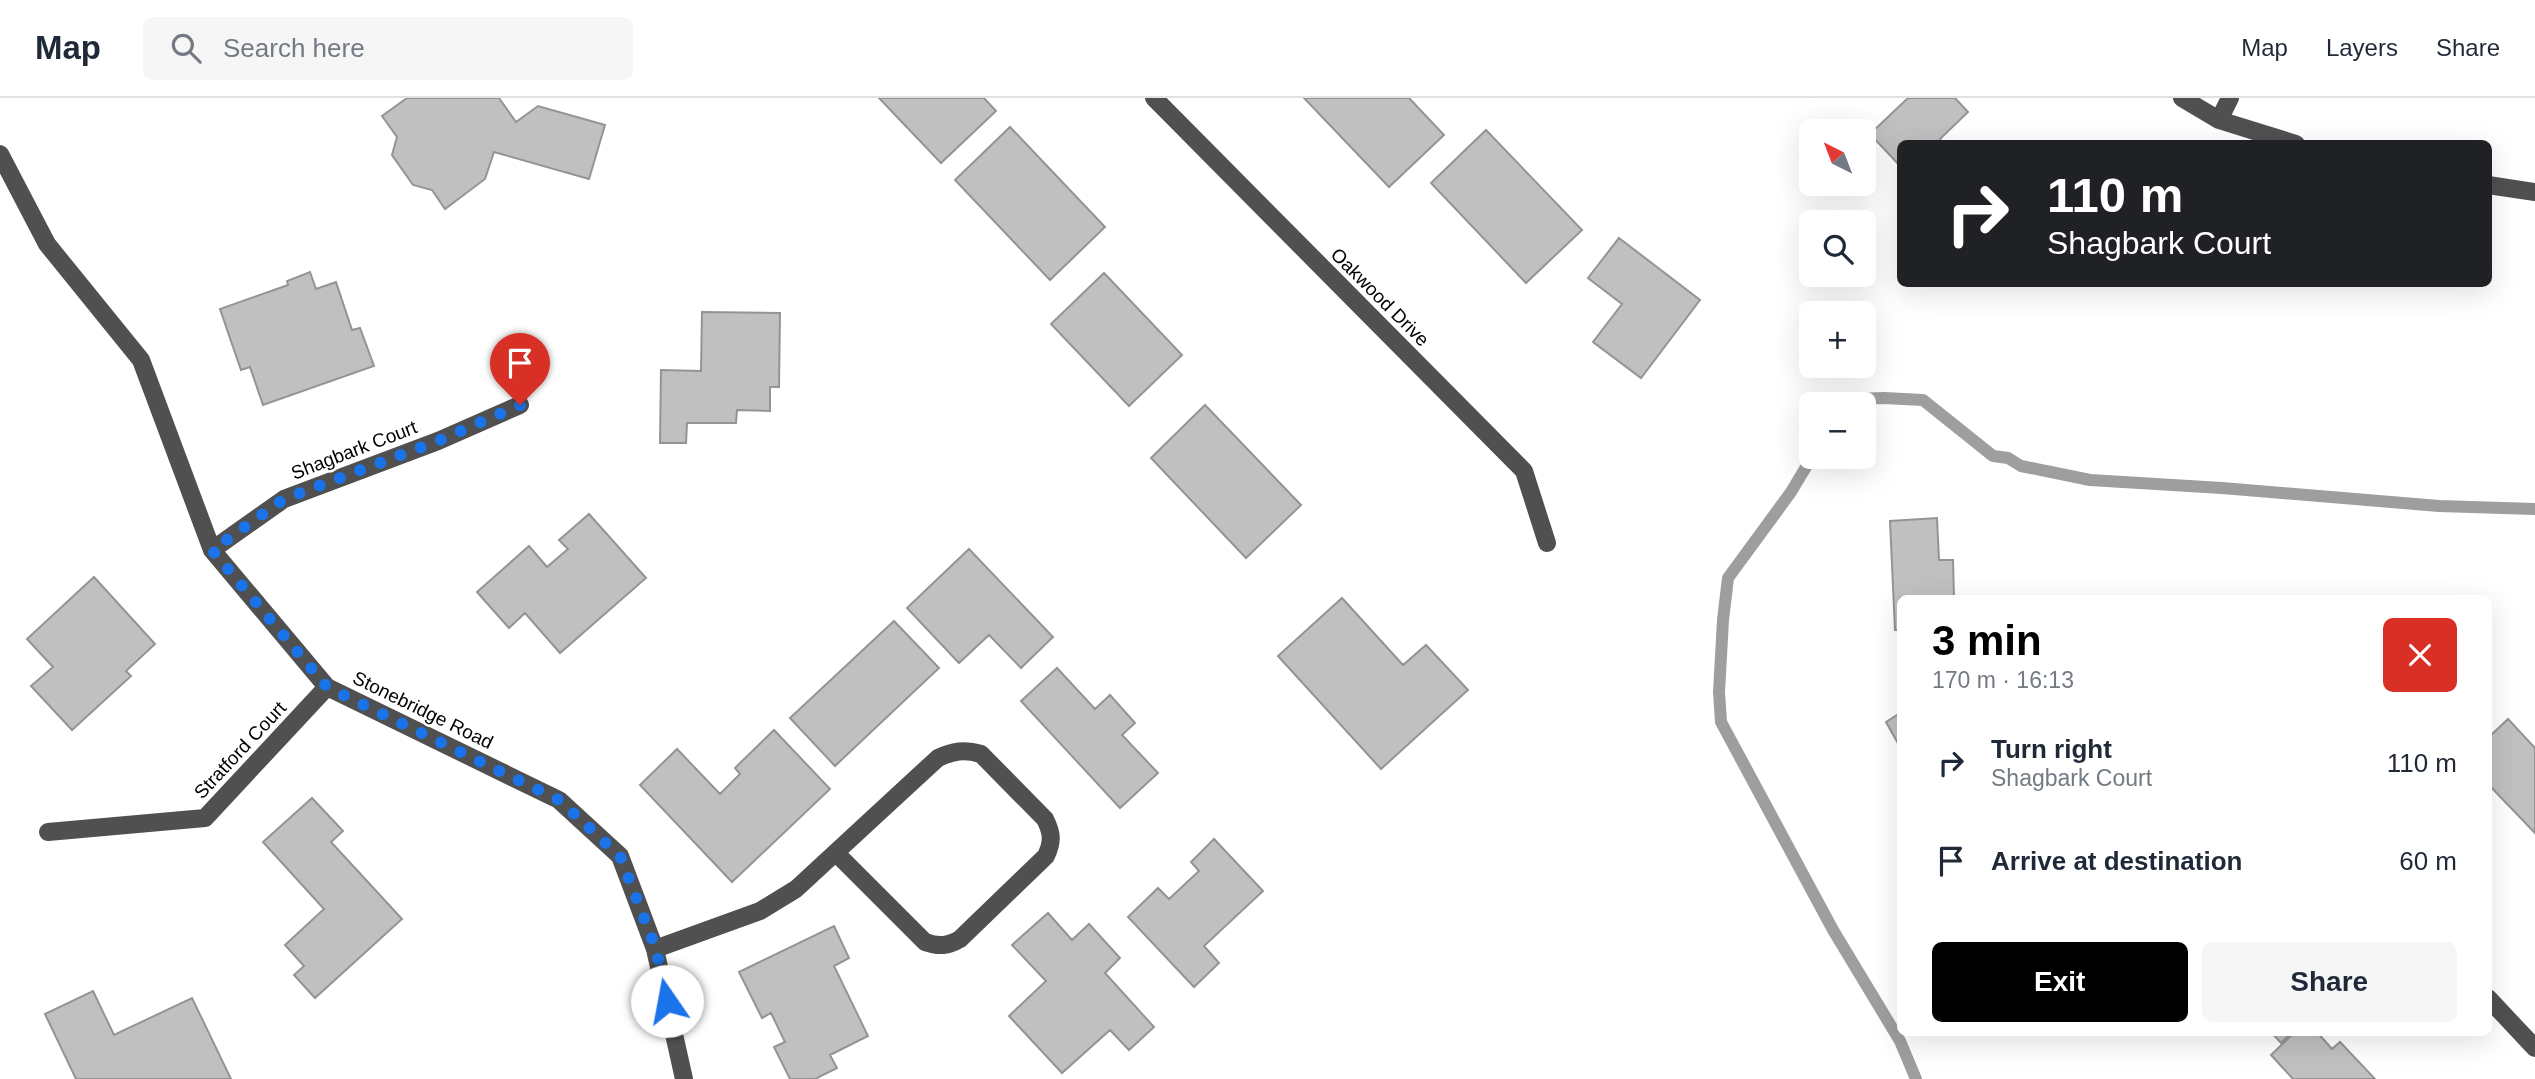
<!DOCTYPE html>
<html lang="en">
<head>
<meta charset="utf-8">
<style>
  body { margin:0; font-family:Helvetica,sans-serif; background:#f6f6f7; color:#1f2937; height:100vh; display:flex; flex-direction:column; font-size:26px; white-space:nowrap }
  * { box-sizing:border-box; margin:0 }
  p { font-size:23px; color:#747a83 }
  .icon { flex:none; width:38px; height:38px; fill:none; stroke:currentColor; stroke-width:2; stroke-linecap:round; stroke-linejoin:round }
  .map { position:relative; flex:1; overflow:hidden }
  .sheet { position:absolute; left:1897px; top:497px; width:595px; height:441px; display:flex; flex-direction:column; background:#fff; border-radius:10px; box-shadow:0 7px 28px #0002 }
  .sheet>* { flex:none }
  .top-card { position:absolute; left:1897px; top:42px; width:595px; height:147px; border-radius:10px; box-shadow:0 7px 28px #0002; background:#202124; color:#fff; overflow:hidden }
  .needle { width:46px; rotate:318deg }
  .buttons { position:absolute; left:1799px; top:21px; display:grid; gap:14px }
  .buttons a { display:grid; place-items:center; width:77px; height:77px; border-radius:10px; background:#fff; box-shadow:0 7px 28px #0002; font-size:35px }
  .pin { position:absolute; display:grid; place-items:center; width:60px; height:60px; color:#fff; margin:-72px -30px; border-radius:50% 50% 50% 0; rotate:-45deg; box-shadow:0 0 7px #0007 }
  .pin .icon { rotate:45deg }
  .me { position:absolute; width:77px; margin:-38px; rotate:348deg; stroke-linejoin:round; filter:drop-shadow(0 0 5px #0008) }
  .turn { display:flex; align-items:center; gap:24px; height:147px; padding:0 35px; font-size:32px }
  .turn .icon { width:91px; height:91px; stroke-width:2.5 }
  .turn b { display:block; font-size:49px; line-height:60px }
  .round { display:grid; place-items:center; flex:none; width:74px; height:74px; border-radius:10px; background:#f6f6f7 }
  .overview { display:flex; align-items:center; justify-content:space-between; height:119px; padding:0 35px }
  h1 { font-size:42px; font-weight:700; line-height:52px; color:#000 }
  .primary-button { display:flex; gap:14px; margin-top:auto; padding:14px 35px }
  .primary-button a { flex:1; height:80px; border-radius:10px; background:#000; color:#fff; font-size:28px; font-weight:700; line-height:80px; text-align:center }
  .primary-button a+a { background:#f6f6f7; color:#1f2937 }
  ul { padding:0; list-style:none }
  li { display:flex; align-items:center; gap:21px; height:98px; padding:0 35px }
  li div { flex:1 }
  li b { display:block; font-size:26px }
  li em { font-style:normal }
  header { display:flex; align-items:center; gap:42px; box-sizing:border-box; height:98px; padding:0 35px; background:#fff; border-bottom:2px solid #e0e1e3 }
  header strong { font-size:33px }
  nav { display:flex; gap:38px; margin-inline-start:auto; font-size:24px }
  .search { width:490px; height:63px; background:#f6f6f7; display:flex; align-items:center; gap:18px; box-sizing:border-box; padding:0 24px; border-radius:10px; color:#747a83; font-size:26px }
  .map>svg:first-child { display:block }
</style>
</head>
<body>
<header>
<strong>Map</strong>
<div class="search"><svg class="icon" aria-label="search" viewBox="0 0 24 24"><circle cx="10" cy="10" r="6"/><path d="M15 15l6 6"/></svg>Search here</div>
<nav><a>Map</a><a>Layers</a><a>Share</a></nav>
</header>
<div class="map">
<svg width="2535" height="981" viewBox="0 0 2535 981">
  <rect width="100%" height="100%" fill="#fff"/>
  <g fill="none" stroke-linecap="round" stroke-linejoin="round">
    <!-- stream -->
    <path stroke="#9e9e9e" stroke-width="12" d="M1851,306L1854,301L1884,300L1923,302L1993,358L2008,360L2021,368L2090,382L2222,390L2439,408L2535,411
      M1812,359L1791,394L1728,480L1723,522L1719,594L1721,624L1833,832L1900,943L1916,981"/>
  </g>
  <!-- building -->
  <path fill="#c0c0c0" stroke="#949494" stroke-width="2" d="M407,0H499L516,24L538,8L605,27L589,81L494,54L485,81L445,111L432,92L413,87L392,57L397,39L382,18Z
    M879,0H984L996,13L941,65Z
    M1304,0H1409L1444,37L1389,89Z
    M1908,0H1955L1968,14L1940,41L1944,46H1900V68L1870,36Z
    M1010,29L1105,129L1050,182L955,82Z
    M1486,32L1582,132L1526,185L1431,85Z
    M1619,140L1700,202L1641,280L1593,244L1622,206L1588,180Z
    M310,174L316,191L336,184L352,232L360,230L374,268L263,307L250,269L241,272L220,211L288,187L287,183Z
    M1104,175L1182,257L1129,308L1051,226Z
    M702,214L780,215L779,289H770V313L737,312L736,325H687L686,345H660L661,272L701,273Z
    M1205,307L1301,407L1246,460L1151,360Z
    M589,416L646,480L560,555L525,515L509,530L477,494L529,448L547,469L568,451L559,442Z
    M1937,420L1939,462H1953L1954,500H1900V532H1895L1890,423Z
    M969,451L1053,539L1021,570L989,537L959,565L907,510Z
    M94,479L155,546L126,573L131,578L72,632L31,588L53,569L27,541Z
    M1342,500L1403,567L1426,547L1468,592L1381,671L1278,558Z
    M894,523L939,570L835,668L790,620Z
    M1057,570L1095,611L1110,597L1135,625L1122,637L1158,675L1120,710L1021,603Z
    M1900,615V649L1886,624Z
    M2508,621L2535,650V735L2488,686V640Z
    M774,632L830,691L732,784L640,687L677,651L720,696L740,676L735,670Z
    M312,700L343,733L331,744L402,821L315,900L294,877L304,868L285,847L324,811L263,744Z
    M1214,741L1263,793L1204,848L1219,865L1194,889L1128,819L1158,790L1169,801L1199,773L1191,764Z
    M1048,815L1072,842L1089,826L1120,860L1105,875L1154,929L1129,952L1110,932L1062,975L1009,918L1046,883L1012,847Z
    M834,828L849,860L834,868L868,938L830,957L837,970L815,981H790L774,949L785,944L771,915L762,920L739,874Z
    M93,893L114,937L192,900L231,981H76L45,916Z
    M2271,934H2292L2281,945Z
    M2295,934H2317L2332,951L2340,944L2375,981H2293L2271,957Z"/>
  <g fill="none" stroke-linecap="round" stroke-linejoin="round">
    <!-- minor -->
    <path stroke="#505050" stroke-width="18" d="M1154,0L1524,373L1547,445
      M2182,0L2219,22L2296,46
      M2219,22L2230,0
      M0,56L47,146L141,262L212,452L327,589L559,702L620,758L655,851L684,981
      M2488,87L2535,94
      M212,452L284,401L438,343L520,307
      M48,734L205,720L327,589
      M655,851L760,813L796,791L938,660C953,653 964,651 981,656L1045,721C1052,735 1053,743 1046,758L960,841C948,848 939,849 925,844L836,755
      M2488,900L2535,950"/>
  </g>
  <g fill="none" stroke-linecap="round" stroke-linejoin="round">
    <!-- route -->
    <path stroke="#1a73e8" stroke-width="12" stroke-dasharray="0 21.6" d="M520,307L438,343L284,401L212,452L327,589L559,702L620,758L656,851L667,903"/>
  </g>
  <g text-anchor="middle" dominant-baseline="central" stroke-width="5" stroke-linejoin="round" paint-order="stroke">
    <!-- street labels -->
    <g font-size="19" fill="#000" stroke="#fff">
      <text transform="translate(1380 199) rotate(45)">Oakwood Drive</text>
      <text transform="translate(354 352) rotate(-21)">Shagbark Court</text>
      <text transform="translate(423 612) rotate(26)">Stonebridge Road</text>
      <text transform="translate(240 652) rotate(-47)">Stratford Court</text>
    </g>
  </g>
</svg>
<div class="buttons">
<a><svg class="needle" viewBox="-14 -14 28 28"><path d="M0-13l5 13h-10z" fill="#e53935"/><path d="M0 13l5-13h-10z" fill="#747a83"/></svg></a>
<a><svg class="icon" aria-label="search" viewBox="0 0 24 24"><circle cx="10" cy="10" r="6"/><path d="M15 15l6 6"/></svg></a>
<a>+</a>
<a>−</a>
</div>
<div class="pin" style="left:520px;top:307px;background:#d93025"><svg class="icon" aria-label="arrive" viewBox="0 0 24 24"><path d="M6 21V4h12l-3 4 3 4H6"/></svg></div>
<svg class="me" style="left:667px;top:903px" viewBox="-20 -20 40 40"><circle r="19" fill="#fff"/><path d="M0-13L10 11 0 6-10 11z" fill="#1a73e8"/></svg>
<div class="top-card">
<div class="turn"><svg class="icon" aria-label="right" viewBox="0 0 24 24"><path d="M7 20v-9h11M14 6l5 5-5 5"/></svg><div><b>110 m</b>Shagbark Court</div></div>
</div>
<section class="sheet">
<div class="overview"><div><h1>3 min</h1><p>170 m · 16:13</p></div><a class="round" style="background:#d93025;color:#fff"><svg class="icon" aria-label="close" viewBox="0 0 24 24"><path d="M6 6l12 12M18 6L6 18"/></svg></a></div>
<ul>
<li><svg class="icon" aria-label="right" viewBox="0 0 24 24"><path d="M7 20v-9h11M14 6l5 5-5 5"/></svg><div><b>Turn right</b><p>Shagbark Court</p></div><em>110 m</em></li>
<li><svg class="icon" aria-label="arrive" viewBox="0 0 24 24"><path d="M6 21V4h12l-3 4 3 4H6"/></svg><div><b>Arrive at destination</b></div><em>60 m</em></li>
</ul>
<div class="primary-button"><a>Exit</a><a>Share</a></div>
</section>
</div>
</body>
</html>
